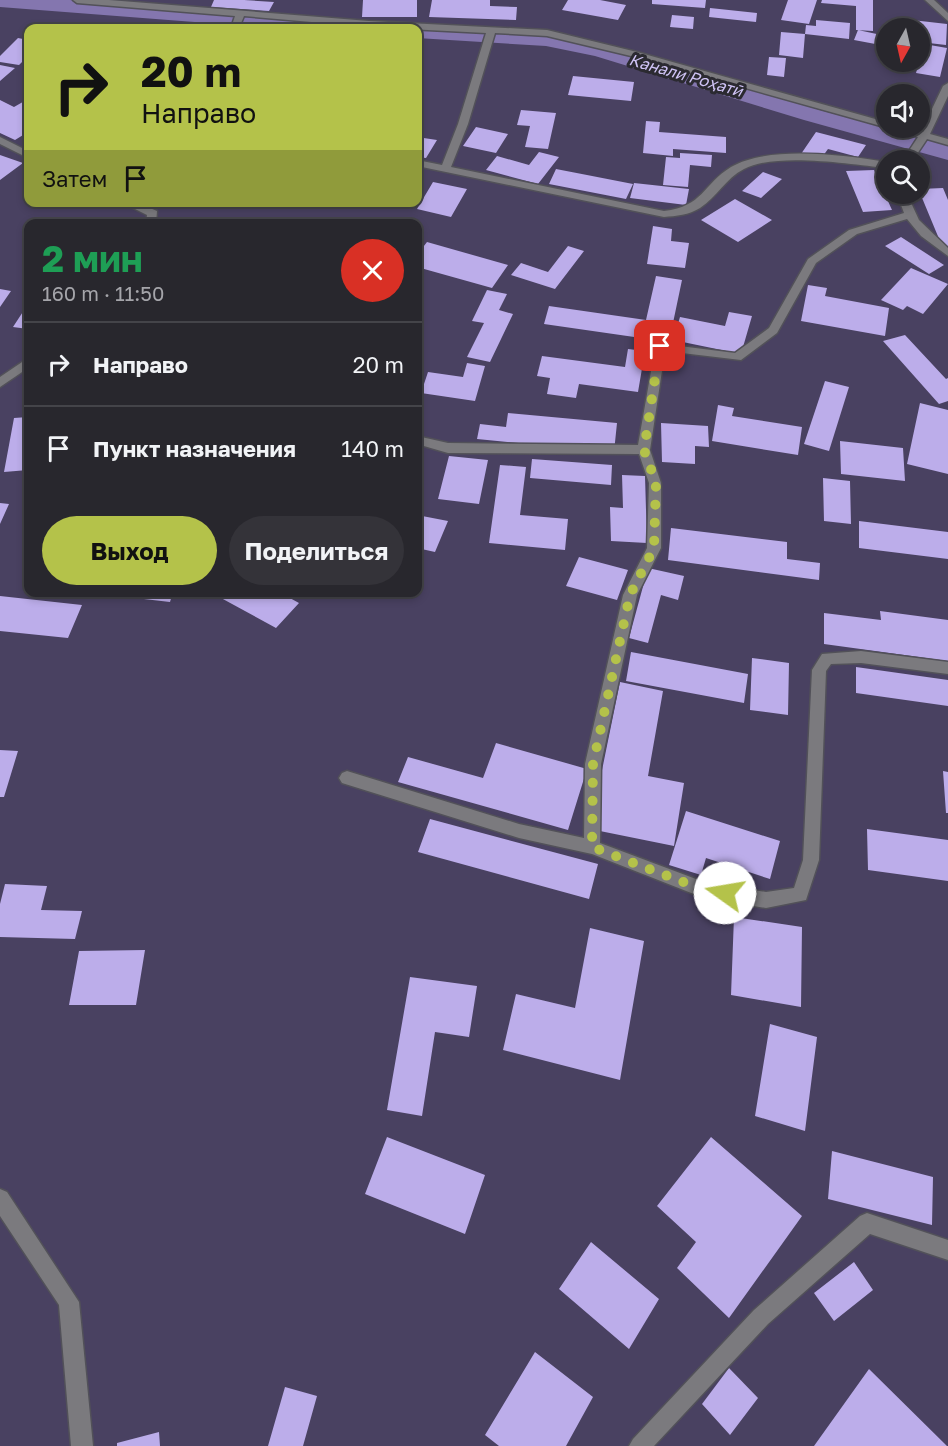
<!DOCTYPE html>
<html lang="ru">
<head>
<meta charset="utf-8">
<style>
  body { margin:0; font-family:"Golos Text",sans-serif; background:#343339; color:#f1f3f6; height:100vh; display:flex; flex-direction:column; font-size:22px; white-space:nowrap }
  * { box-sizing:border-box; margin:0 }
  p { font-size:20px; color:#a5a5aa }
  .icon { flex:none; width:33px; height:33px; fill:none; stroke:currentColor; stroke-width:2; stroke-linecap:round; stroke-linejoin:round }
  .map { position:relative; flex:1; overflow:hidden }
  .drawer { position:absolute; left:24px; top:219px; width:398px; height:378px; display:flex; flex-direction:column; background:#28272d; border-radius:12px; box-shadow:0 3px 9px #0003,0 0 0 2px #444449 }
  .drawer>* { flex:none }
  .hud { position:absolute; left:24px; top:24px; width:398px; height:183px; border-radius:12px; box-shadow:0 3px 9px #0003,0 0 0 2px #444449; background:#b4c24a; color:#111; overflow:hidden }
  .needle { width:39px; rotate:188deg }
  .controls { position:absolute; left:876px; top:18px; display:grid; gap:12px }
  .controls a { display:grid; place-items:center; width:54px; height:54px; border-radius:50%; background:#28272d; box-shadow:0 3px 9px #0003,0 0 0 2px #444449; font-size:30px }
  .pin { position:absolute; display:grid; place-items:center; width:51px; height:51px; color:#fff; margin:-26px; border-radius:12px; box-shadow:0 3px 9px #0006 }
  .me { position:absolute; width:66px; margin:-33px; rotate:283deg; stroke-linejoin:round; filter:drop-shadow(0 0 4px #0008) }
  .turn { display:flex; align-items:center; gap:21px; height:126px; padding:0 18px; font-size:27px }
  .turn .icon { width:78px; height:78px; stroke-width:2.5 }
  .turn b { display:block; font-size:42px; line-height:51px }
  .then { display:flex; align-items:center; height:57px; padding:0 18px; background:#0003; gap:12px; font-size:22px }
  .round { display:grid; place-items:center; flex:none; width:63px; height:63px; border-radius:32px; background:#343339 }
  .head { display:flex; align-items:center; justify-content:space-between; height:102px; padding:0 18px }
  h1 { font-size:36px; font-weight:700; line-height:45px; color:#1e9e55 }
  .button { display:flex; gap:12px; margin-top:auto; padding:12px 18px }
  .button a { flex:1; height:69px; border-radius:36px; background:#b4c24a; color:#111; font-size:24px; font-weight:700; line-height:69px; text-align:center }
  .button a+a { background:#343339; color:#f1f3f6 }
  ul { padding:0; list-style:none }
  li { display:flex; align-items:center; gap:18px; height:84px; padding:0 18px; border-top:2px solid #444449 }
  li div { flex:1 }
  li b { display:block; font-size:22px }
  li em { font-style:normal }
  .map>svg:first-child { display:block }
</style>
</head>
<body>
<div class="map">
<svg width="948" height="1446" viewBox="0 0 948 1446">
  <rect width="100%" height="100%" fill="#35343c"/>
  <!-- green -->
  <path fill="#494161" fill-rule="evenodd" d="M0,0H948V1446H0ZM312,26L417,28V202H28V28H349ZM886,28H920V62H886ZM886,94H920V128H886ZM886,160H920V194H886ZM28,224H417V592H28Z"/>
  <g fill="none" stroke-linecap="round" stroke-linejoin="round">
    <!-- canal -->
    <path fill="#8476af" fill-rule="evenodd" d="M0,0H70L350,21L358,23L361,28H273L0,7Z
      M417,24L546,32L600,43L820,110L948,145V160L804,120L595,56L546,46L417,38V28H408Z"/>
  </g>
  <!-- building -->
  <path fill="#bcadea" d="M214,0H244L274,2L269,11L211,7Z
    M363,0H417V17H362Z
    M432,0H490V6L517,7L516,20L429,17Z
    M568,0H600L626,5L618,20L562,10Z
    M652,0H706L705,8L652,4Z
    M788,0H817L809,24L781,20Z
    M822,0H873V31L856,30V6L821,3Z
    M710,8L757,13L756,22L709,17Z
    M672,15L694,17L693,29L670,27Z
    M816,20L850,23L849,39L805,34L806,25L816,26Z
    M912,20L947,24L946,45L920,42V28H911Z
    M858,30L886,36V46L854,40Z
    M781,32L805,34L803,58L779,55Z
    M18,38L28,40V56L19,65L0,62V56Z
    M924,44L947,48L940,77L916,73Z
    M769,57L786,58L784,77L767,75Z
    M0,65L15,68L0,81Z
    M573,76L634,82L631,101L568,95Z
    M28,99V132L15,140L0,133V100L14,107Z
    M521,110L556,113L548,149L525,147L530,126L517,125Z
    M646,121L660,122L659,132L726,137V153L673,149V156L643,153Z
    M476,127L508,134L496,153L463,146Z
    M816,132L866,145L858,157L828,149L820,160L801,154Z
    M417,137L437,140L426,158L417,157Z
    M539,152L559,157L538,184L486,170L497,156L529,165Z
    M680,153L712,155L711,167L690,165L688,187L663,185L666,157L680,158Z
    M0,155L23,163L0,180Z
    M556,169L587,175L633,184L626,199L549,184Z
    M874,170L892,210L863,212L846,171Z
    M763,172L782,179L761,198L742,191Z
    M433,182L467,189L451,217L417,209Z
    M634,183L689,189L686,205L630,198Z
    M943,188L948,200V246H942L920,193V189Z
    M735,199L772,220L738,242L701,220Z
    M184,219L229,222V224H183Z
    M653,226L672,229L671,241L689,243L685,268L647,264Z
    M901,237L944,265L929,274L885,246Z
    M427,242L508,265L492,288L417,267V255Z
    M568,246L584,251L555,289L511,275L521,263L548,272Z
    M911,268L948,284L923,314L907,306L903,310L881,300Z
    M656,276L682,280L669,342L544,324L549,306L646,320Z
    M808,285L827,288L825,296L889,308L885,336L801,321Z
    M0,289L11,291L0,307Z
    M487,290L507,294L499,310L513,314L490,362L467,357L484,323L472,321Z
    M28,304V329L13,327Z
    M729,312L752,316L741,354L673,340L680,317L725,326Z
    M905,335L946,379L948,378V401L939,404L883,341Z
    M628,349L645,351L638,392L579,384L576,398L547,394L550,378L537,376L542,356L625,367Z
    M467,363L485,366L475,401L421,393L428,372L463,377Z
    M825,381L849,387L829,451L804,444Z
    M920,403L948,410V474L907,464Z
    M718,405L734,408L732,416L802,427L798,455L712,441Z
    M508,413L617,423L614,452L477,439L480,424L506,427Z
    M28,417V470L4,472L14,418Z
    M661,423L708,426L709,447L695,446V464L662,462Z
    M840,441L903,448L905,481L841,474Z
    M449,456L488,460L479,504L438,499Z
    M532,459L612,465L611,485L530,478Z
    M500,465L526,467L520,515L568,519L565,550L489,543Z
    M622,475L645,476L647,543L611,541L610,507L623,508Z
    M823,478L850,481L851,524L824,521Z
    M0,503L9,504L0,524Z
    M417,515L448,521L435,552L417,548Z
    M859,521L948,532V559L859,548Z
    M671,528L787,542V559L820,563L819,580L668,560Z
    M579,557L628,570L617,600L566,586Z
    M648,568L684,576L678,600L661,595L648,643L629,638Z
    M83,592H173L170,602Z
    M210,592H279L299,603L276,628Z
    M0,596L82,605L68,638L0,631Z
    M880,611L948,620V661L824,644V613L881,620Z
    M631,652L748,674L744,703L626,681Z
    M752,658L789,663L788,715L750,710Z
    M856,667L948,680V706L856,693Z
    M620,682L663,691L648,776L684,783L674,846L590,829Z
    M496,743L587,769L568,830L398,782L408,757L483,778Z
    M0,750L18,751L4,797H0Z
    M943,771L948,772V813H946Z
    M686,811L780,841L770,879L706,858L701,875L669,865Z
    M430,819L598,864L589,899L418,852Z
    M867,829L948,840V881L868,870Z
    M5,884L47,886L41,910L82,911L75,939L0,937V904Z
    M734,917L802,927L801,1007L731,995Z
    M590,928L644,941L620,1080L503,1050L516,994L575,1008Z
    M145,950L136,1005H69L79,951Z
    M410,977L477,986L469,1037L435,1032L422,1116L387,1110Z
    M770,1024L817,1037L805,1131L755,1116Z
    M387,1137L485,1175L465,1234L365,1194Z
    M711,1137L802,1216L729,1318L677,1268L696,1242L657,1206Z
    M832,1151L933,1177L932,1225L828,1199Z
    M591,1242L659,1299L629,1349L559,1289Z
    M854,1262L873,1290L834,1321L814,1293Z
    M535,1352L593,1397L566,1446H499L485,1435Z
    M729,1368L758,1398L730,1435L702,1404Z
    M869,1369L947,1446H814Z
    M285,1387L317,1396L303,1446H268Z
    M159,1432L160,1446H117V1443Z"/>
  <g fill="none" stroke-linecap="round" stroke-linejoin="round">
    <!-- minor casing -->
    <g stroke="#525159" stroke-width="3">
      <path id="minor" d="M73,0H109L369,21L547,30L637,52L886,122L888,128L631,56L547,36L495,33L468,124L451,167L664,211C704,206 702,185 731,167C769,145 844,155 886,162V168C851,164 775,152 744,169C726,178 717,197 700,208C689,215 676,216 664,217L417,166V160L442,165L458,124L486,33L369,27L244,16L239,28H231L235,16L77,3Z
        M925,0H934L948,13V21Z
        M948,83V96L930,134L948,139V145L927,139L913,160H903L918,137L891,128H905L921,132L943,86Z
        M0,137L28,151V158L0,144Z
        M897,194H907L919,220L948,248V256L921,236L907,219L857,234L816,263L777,333L741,360L665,351L650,450L661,483V548L637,595L601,764L600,843L704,882L766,892L794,888L803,860L812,670L822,654L861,651L948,662V674L861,663L831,664L826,671L819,860L806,900L766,908L704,898L592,854L519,838L342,783L339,778L342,773L347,771L519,824L584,838L585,764L623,595L647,548L649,483L639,454L448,453L417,444V436L448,443L638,445L656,343L735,353L769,328L808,259L849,230L904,213Z
        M121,202H136L157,211L156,224H146L147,215Z
        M28,358V368L0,387V377Z
        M0,1189L7,1192L79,1302L93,1446H71L59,1305L0,1216Z
        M867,1213L948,1240V1260L870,1234L768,1324L654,1446H629L633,1439L754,1310L860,1216Z"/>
    </g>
    <!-- minor -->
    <use href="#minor" fill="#7b7a7e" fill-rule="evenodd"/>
  </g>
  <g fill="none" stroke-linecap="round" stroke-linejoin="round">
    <!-- route -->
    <path stroke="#b4c24a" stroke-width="10" stroke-dasharray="0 18" d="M660,346L644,450L656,483L654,548L630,595L593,764L592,847L704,890L725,893"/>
  </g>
  <g text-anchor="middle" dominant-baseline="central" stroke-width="6" stroke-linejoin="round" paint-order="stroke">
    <!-- far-water labels -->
    <g font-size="16" font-style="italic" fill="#cfc3f5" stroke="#2b2a31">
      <text transform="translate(686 75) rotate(16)">Канали Роҳатӣ</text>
    </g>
  </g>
</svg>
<div class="controls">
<a><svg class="needle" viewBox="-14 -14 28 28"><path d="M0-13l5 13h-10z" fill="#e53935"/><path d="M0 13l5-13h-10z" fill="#a5a5aa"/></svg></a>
<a><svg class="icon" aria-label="sound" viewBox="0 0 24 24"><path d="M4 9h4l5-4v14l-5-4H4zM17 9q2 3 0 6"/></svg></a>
<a><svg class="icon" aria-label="search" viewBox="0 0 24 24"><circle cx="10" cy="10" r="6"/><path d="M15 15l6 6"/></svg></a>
</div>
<div class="pin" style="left:660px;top:346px;background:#d93025"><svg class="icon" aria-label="arrive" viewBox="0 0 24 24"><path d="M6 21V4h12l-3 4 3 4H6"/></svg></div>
<svg class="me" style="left:725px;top:893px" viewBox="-20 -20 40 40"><circle r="19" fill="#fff"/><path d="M0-13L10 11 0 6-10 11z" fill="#b4c24a"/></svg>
<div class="hud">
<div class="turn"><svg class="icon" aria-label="right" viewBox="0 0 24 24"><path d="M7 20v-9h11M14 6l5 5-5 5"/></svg><div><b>20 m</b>Направо</div></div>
<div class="then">Затем<svg class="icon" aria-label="arrive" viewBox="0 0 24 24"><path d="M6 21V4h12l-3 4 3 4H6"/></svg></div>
</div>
<section class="drawer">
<div class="head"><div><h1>2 мин</h1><p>160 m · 11:50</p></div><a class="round" style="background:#d93025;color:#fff"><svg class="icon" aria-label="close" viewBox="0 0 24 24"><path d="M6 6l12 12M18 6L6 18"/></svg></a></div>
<ul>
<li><svg class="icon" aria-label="right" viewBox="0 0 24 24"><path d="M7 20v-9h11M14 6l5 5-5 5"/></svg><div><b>Направо</b></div><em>20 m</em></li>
<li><svg class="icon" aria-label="arrive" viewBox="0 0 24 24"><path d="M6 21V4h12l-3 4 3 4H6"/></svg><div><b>Пункт назначения</b></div><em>140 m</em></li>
</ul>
<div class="button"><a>Выход</a><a>Поделиться</a></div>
</section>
</div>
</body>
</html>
